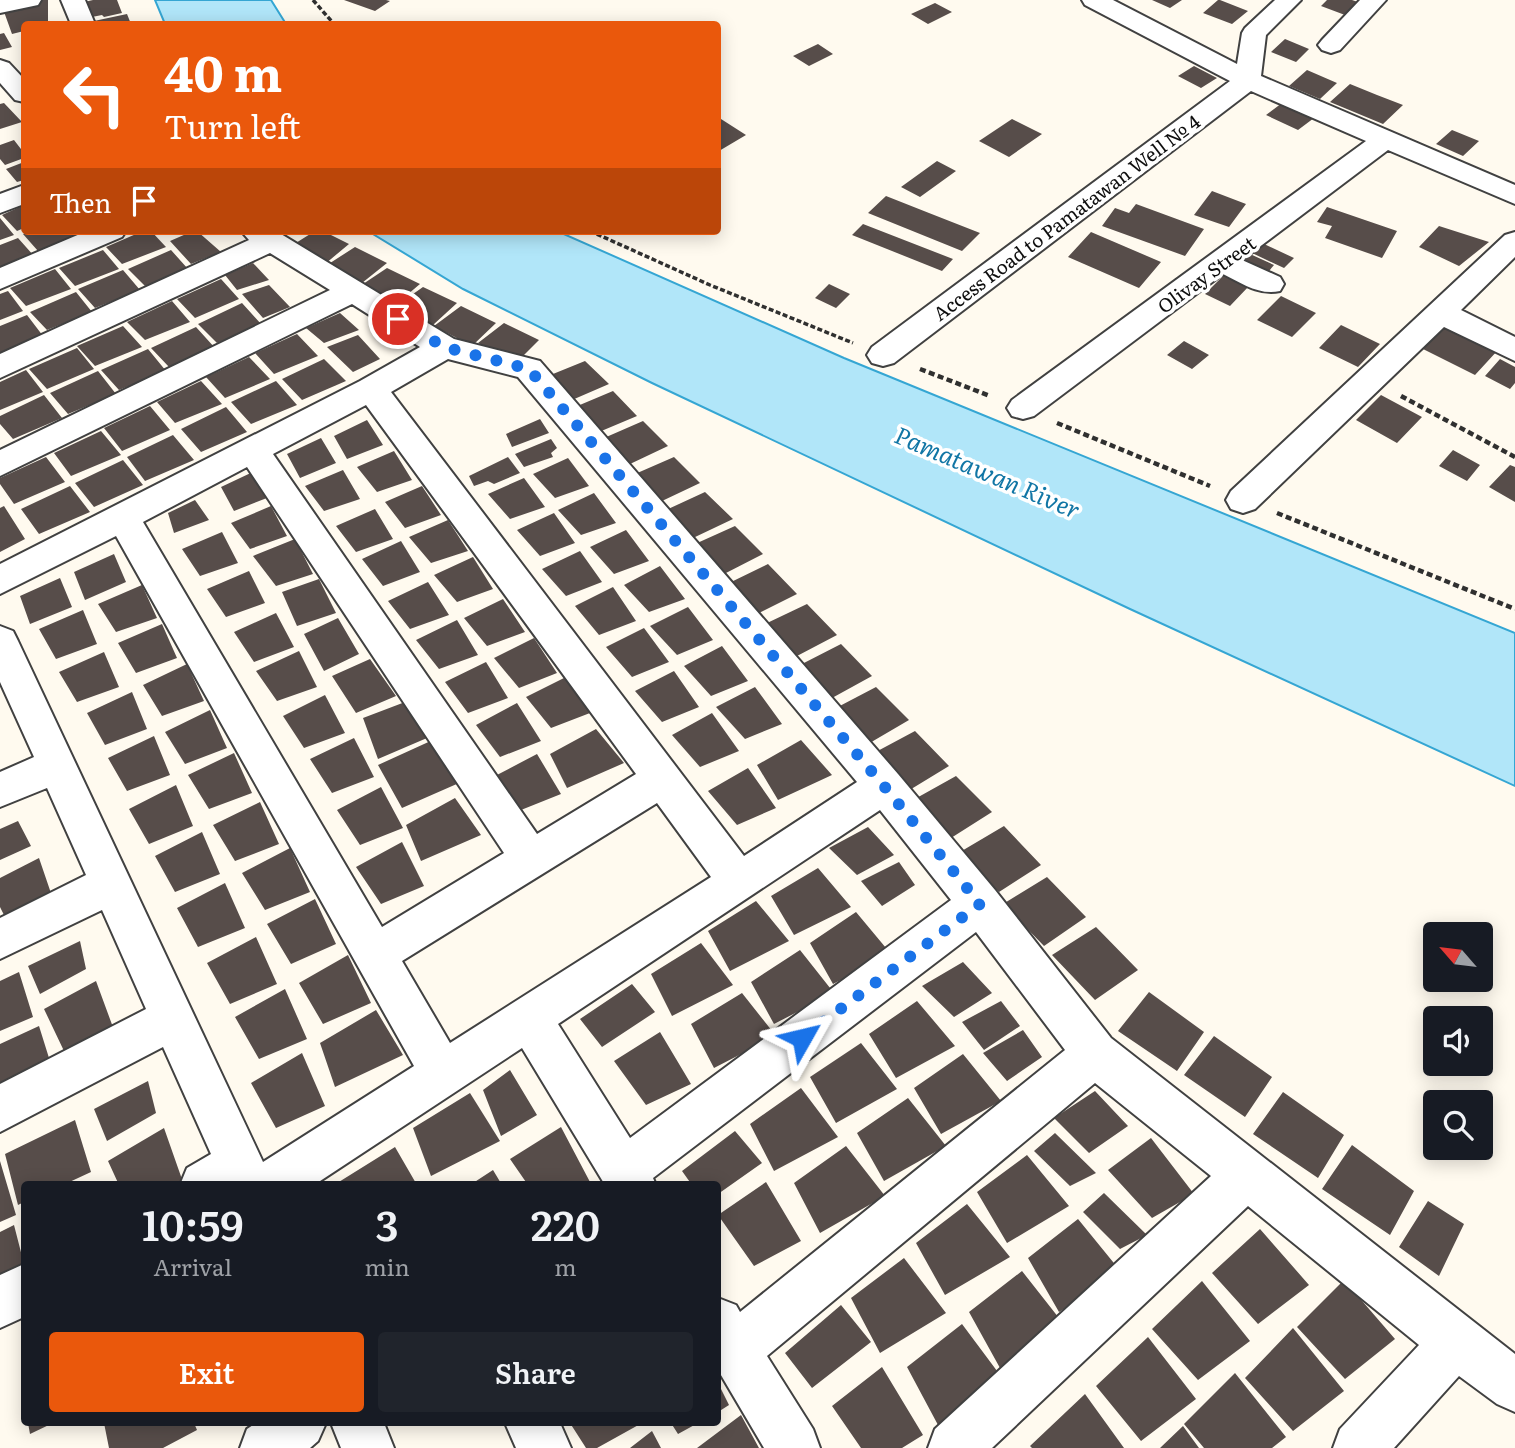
<!DOCTYPE html>
<html lang="en">
<head>
<meta charset="utf-8">
<style>
  body { margin:0; font-family:Literata,serif; background:#20242c; color:#f1f3f6; height:100vh; display:flex; flex-direction:column; font-size:26px; white-space:nowrap }
  * { box-sizing:border-box; margin:0 }
  p { font-size:23px; color:#9ea1a6 }
  .icon { flex:none; width:38px; height:38px; fill:none; stroke:currentColor; stroke-width:2; stroke-linecap:round; stroke-linejoin:round }
  .map { position:relative; flex:1; overflow:hidden }
  .details { position:absolute; left:21px; top:1181px; width:700px; height:245px; display:flex; flex-direction:column; background:#171b24; border-radius:7px; box-shadow:0 4px 18px #0003 }
  .details>* { flex:none }
  .guide { position:absolute; left:21px; top:21px; width:700px; height:214px; border-radius:7px; box-shadow:0 4px 18px #0003; background:#ea580c; color:#fff; overflow:hidden }
  .needle { width:46px; rotate:298deg }
  .fabs { position:absolute; left:1423px; top:922px; display:grid; gap:14px }
  .fabs a { display:grid; place-items:center; width:70px; height:70px; border-radius:7px; background:#171b24; box-shadow:0 4px 18px #0003; font-size:35px }
  .pin { position:absolute; display:grid; place-items:center; width:60px; height:60px; color:#fff; margin:-30px; border:4px solid #fff; border-radius:50%; box-shadow:0 2px 7px #0007 }
  .me { position:absolute; width:77px; margin:-38px; rotate:53deg; stroke-linejoin:round; filter:drop-shadow(0 0 5px #0008) }
  .turn { display:flex; align-items:center; gap:24px; height:147px; padding:0 28px; font-size:32px }
  .turn .icon { width:91px; height:91px; stroke-width:2.5 }
  .turn b { display:block; font-size:49px; line-height:60px }
  .then { display:flex; align-items:center; height:66px; padding:0 28px; background:#0003; gap:14px; font-size:26px }
  .eta { display:flex; justify-content:space-evenly; align-items:center; height:119px; text-align:center }
  .eta b { font-size:42px; font-weight:600; line-height:49px }
  .action { display:flex; gap:14px; margin-top:auto; padding:14px 28px }
  .action a { flex:1; height:80px; border-radius:7px; background:#ea580c; color:#fff; font-size:28px; font-weight:600; line-height:80px; text-align:center }
  .action a+a { background:#20242c; color:#f1f3f6 }
  .map>svg:first-child { display:block }
</style>
</head>
<body>
<div class="map">
<svg width="1515" height="1448" viewBox="0 0 1515 1448">
  <rect width="100%" height="100%" fill="#fffaef"/>
  <!-- water -->
  <path fill="#b1e6f9" stroke="#35a6d3" stroke-width="2" d="M155,0H271L286,24H165Z
    M368,231H557L844,358L1515,633V786L1130,609L652,383L463,289Z"/>
  <!-- building -->
  <path fill="#574d4a" d="M43,0H48V24H24V31L12,34L3,9Z
    M93,0H117L122,13L104,17L102,15L92,17L84,2Z
    M344,0H386L390,1L375,11Z
    M1152,0H1182L1170,8Z
    M1218,0H1220L1248,11L1232,24L1203,13Z
    M1327,0H1352L1358,2L1345,15L1321,6Z
    M935,3L952,12L928,24L911,14Z
    M127,14L131,24H94V21Z
    M4,33L12,47L0,50V34Z
    M1285,39L1309,49L1296,62L1271,52Z
    M818,44L833,54L809,66L793,56Z
    M1194,66L1217,78L1201,88L1178,76Z
    M1307,70L1337,83L1320,99L1289,86Z
    M1350,84L1377,95L1403,105L1383,124L1330,102Z
    M4,103L22,122L0,129V104Z
    M1282,103L1314,118L1298,130L1266,115Z
    M721,119L746,135L719,151L718,121Z
    M1012,119L1042,134L1009,157L979,141Z
    M1452,130L1479,141L1463,156L1436,144Z
    M14,140L24,153V158L5,165L0,159V145Z
    M937,161L956,171L920,197L901,187Z
    M24,162V180L17,182L6,169Z
    M1212,191L1246,204L1229,227L1194,215Z
    M886,196L929,213L980,233L962,251L868,213Z
    M1136,204L1204,229L1185,256L1102,226L1115,208L1129,213Z
    M24,205V228L17,231L2,215Z
    M1327,207L1397,231L1382,258L1325,238L1332,226L1317,222Z
    M0,218L14,235L0,240Z
    M863,224L953,259L942,271L852,235Z
    M1439,226L1489,242L1459,266L1419,247Z
    M31,231H79L82,235L38,251L23,234Z
    M143,231H151L166,247L122,264L106,247Z
    M193,231H197L221,252L191,264L170,241Z
    M315,231H323L349,244L325,264L291,246Z
    M1091,232L1161,262L1139,288L1068,257Z
    M18,238L34,256L0,269V245Z
    M1262,243L1294,258L1284,268L1252,253Z
    M355,247L387,263L362,283L327,265Z
    M103,250L119,269L75,286L59,268Z
    M171,250L188,269L145,286L128,269Z
    M1250,254L1274,265L1264,277L1239,266Z
    M253,263L269,280L237,290L225,275Z
    M387,268L420,284L395,305L360,286Z
    M55,269L71,289L26,306L10,288Z
    M123,270L140,290L95,308L78,289Z
    M1225,274L1249,286L1230,306L1205,294Z
    M221,279L239,299L195,318L177,299Z
    M829,284L850,294L836,308L815,298Z
    M269,285L290,307L263,318L242,294Z
    M423,287L457,303L433,325L396,306Z
    M8,291L23,311L0,320V294Z
    M76,292L92,312L47,330L30,312Z
    M1281,296L1316,313L1292,337L1257,320Z
    M172,301L190,322L145,340L127,322Z
    M242,303L261,324L217,343L198,324Z
    M461,306L496,323L472,346L434,326Z
    M340,313L359,330L324,343L306,328Z
    M27,315L43,336L0,353V326Z
    M504,323L539,340L516,363L478,343Z
    M1442,323L1498,350L1475,375L1419,347Z
    M1341,325L1380,344L1358,367L1319,348Z
    M123,326L142,347L95,366L77,346Z
    M196,327L215,348L169,367L151,348Z
    M297,334L318,356L274,374L255,353Z
    M358,335L380,359L353,372L327,347Z
    M1184,341L1209,355L1192,369L1167,355Z
    M77,348L94,369L47,389L29,369Z
    M148,349L166,371L119,390L101,370Z
    M249,357L270,379L225,398L206,377Z
    M324,359L346,381L302,400L282,379Z
    M1500,359L1515,367V383L1510,389L1485,376Z
    M585,361L609,384L572,400L548,376Z
    M26,370L43,392L0,410V382Z
    M98,371L116,394L68,414L50,393Z
    M201,381L222,404L175,423L157,402Z
    M276,381L297,405L251,424L231,402Z
    M613,391L637,416L599,432L575,407Z
    M44,395L62,418L13,439L0,424V416Z
    M1381,395L1422,417L1397,443L1356,420Z
    M150,406L170,430L122,451L104,428Z
    M226,407L247,432L201,452L181,429Z
    M540,419L549,433L512,447L506,434Z
    M367,420L383,445L347,459L334,436Z
    M643,421L668,446L630,464L604,438Z
    M101,431L121,455L71,476L54,453Z
    M173,435L194,460L145,481L127,457Z
    M321,438L336,463L300,478L287,454Z
    M551,439L557,448L551,453L553,457L524,467L515,454Z
    M1453,450L1480,465L1467,481L1439,466Z
    M394,451L412,480L377,492L357,467Z
    M46,457L65,482L14,504L0,484V478Z
    M508,457L520,473L494,484L488,481L474,486L469,476Z
    M674,457L700,483L662,501L635,474Z
    M568,458L589,486L555,498L533,474Z
    M123,460L143,485L94,507L75,483Z
    M1510,465L1515,467V502L1489,487Z
    M257,470L272,496L234,511L221,487Z
    M343,470L360,499L324,511L305,486Z
    M524,478L545,507L510,519L488,494Z
    M70,486L90,512L39,534L21,509Z
    M422,486L441,515L405,528L385,502Z
    M705,492L733,519L693,538L666,510Z
    M594,493L616,523L581,535L558,510Z
    M195,500L209,520L174,533L168,513Z
    M4,506L25,539L0,552V508Z
    M271,506L287,536L250,549L231,523Z
    M375,509L393,539L356,552L336,526Z
    M554,513L575,543L540,556L517,530Z
    M448,520L468,551L431,563L409,537Z
    M735,526L763,554L724,574L695,544Z
    M626,530L649,561L614,574L590,547Z
    M222,532L238,563L200,576L182,549Z
    M295,539L313,574L276,586L253,556Z
    M401,541L420,572L383,586L362,559Z
    M580,551L602,582L566,596L542,569Z
    M114,554L126,582L85,600L74,572Z
    M473,557L493,589L457,602L434,575Z
    M768,564L797,594L757,614L727,584Z
    M660,566L685,599L649,612L624,585Z
    M249,571L265,603L226,617L207,589Z
    M60,578L72,607L30,624L20,596Z
    M319,579L336,613L297,626L282,592Z
    M428,582L449,615L410,629L388,601Z
    M142,585L157,618L116,632L98,604Z
    M613,587L636,621L599,635L575,606Z
    M503,599L525,632L487,646L464,618Z
    M807,604L837,635L797,656L765,624Z
    M688,607L713,640L677,655L650,626Z
    M83,610L97,644L56,659L39,629Z
    M276,613L294,647L254,662L234,632Z
    M338,618L359,654L324,671L304,634Z
    M457,620L478,655L439,669L416,640Z
    M162,624L177,658L136,673L118,643Z
    M644,628L669,662L632,677L606,647Z
    M534,638L557,673L519,688L494,658Z
    M841,644L872,676L832,698L800,665Z
    M722,646L748,681L711,696L684,666Z
    M299,651L317,687L277,701L256,671Z
    M104,652L119,687L77,702L59,672Z
    M370,659L396,696L356,713L332,676Z
    M486,662L508,698L468,713L445,682Z
    M187,664L204,701L162,716L143,685Z
    M674,671L699,707L662,722L635,691Z
    M566,677L590,713L551,728L526,697Z
    M755,687L782,724L745,739L716,707Z
    M876,687L909,720L868,744L834,709Z
    M132,692L147,729L105,745L87,713Z
    M325,695L345,733L304,748L283,716Z
    M413,699L434,735L378,759L363,718Z
    M517,703L541,741L500,757L476,725Z
    M210,710L227,748L185,764L165,732Z
    M712,713L739,751L700,767L672,735Z
    M596,729L624,763L567,788L550,754Z
    M915,731L949,766L908,791L872,754Z
    M154,736L170,775L127,791L108,758Z
    M354,738L374,777L332,793L310,759Z
    M435,739L459,783L402,808L378,765Z
    M801,740L832,775L778,800L757,765Z
    M234,753L252,793L209,809L188,775Z
    M537,754L561,794L521,810L495,776Z
    M748,768L776,808L737,825L708,791Z
    M956,776L992,812L951,838L913,800Z
    M176,785L193,826L149,844L129,809Z
    M381,787L403,828L360,845L337,810Z
    M455,798L481,835L421,861L406,825Z
    M260,802L279,844L235,861L213,825Z
    M18,821L31,846L0,860V829Z
    M1004,826L1041,865L999,892L960,852Z
    M868,827L894,855L857,875L829,848Z
    M202,832L220,874L175,892L155,856Z
    M402,842L424,886L381,904L356,867Z
    M290,848L310,892L265,910L242,873Z
    M39,858L54,902L7,921L0,907V878Z
    M899,862L915,885L882,906L861,881Z
    M818,868L851,907L794,935L771,896Z
    M1047,877L1086,917L1044,946L1003,904Z
    M225,883L245,928L198,947L177,908Z
    M315,899L336,944L291,964L267,924Z
    M756,901L789,941L730,971L708,931Z
    M856,912L891,954L833,984L810,943Z
    M1096,927L1138,970L1095,1000L1052,955Z
    M256,937L277,984L230,1004L207,963Z
    M80,941L86,969L40,994L28,966Z
    M701,943L733,985L672,1016L651,974Z
    M800,950L834,993L774,1024L751,982Z
    M348,955L371,1003L323,1024L299,983Z
    M963,962L992,993L954,1017L922,986Z
    M19,972L33,1017L0,1031V981Z
    M96,981L114,1030L64,1051L44,1009Z
    M632,984L655,1012L602,1047L580,1019Z
    M285,989L307,1039L259,1059L235,1017Z
    M1149,992L1204,1032L1177,1071L1118,1031Z
    M742,993L776,1036L714,1068L691,1024Z
    M917,1001L955,1046L896,1078L869,1034Z
    M1001,1001L1020,1026L984,1050L962,1022Z
    M376,1010L403,1055L335,1087L320,1043Z
    M39,1026L54,1074L0,1097V1044Z
    M1023,1030L1042,1057L1007,1081L983,1053Z
    M660,1032L691,1084L646,1105L614,1061Z
    M1214,1036L1272,1077L1245,1117L1184,1075Z
    M861,1043L897,1089L836,1123L810,1077Z
    M302,1053L325,1106L276,1128L251,1083Z
    M963,1054L1001,1101L941,1134L914,1088Z
    M510,1070L537,1115L501,1136L483,1090Z
    M148,1081L156,1113L107,1141L94,1109Z
    M801,1088L838,1137L774,1171L750,1124Z
    M1095,1091L1128,1126L1089,1153L1054,1118Z
    M1283,1092L1344,1135L1318,1178L1253,1134Z
    M470,1093L500,1141L431,1176L413,1128Z
    M908,1098L946,1146L884,1181L857,1133Z
    M75,1120L91,1172L63,1185H24V1202L18,1205L5,1154Z
    M561,1127L590,1182L585,1185H528L510,1159Z
    M164,1128L184,1185H119L108,1161Z
    M735,1131L762,1163L718,1194V1185H692L682,1171Z
    M1055,1133L1096,1173L1070,1186L1034,1151Z
    M1151,1138L1194,1194L1152,1218L1108,1170Z
    M1352,1145L1414,1191L1390,1235L1322,1189Z
    M846,1146L885,1196L820,1233L794,1183Z
    M395,1147L417,1185H334Z
    M1027,1155L1069,1206L1007,1243L977,1192Z
    M0,1161L16,1215L0,1222Z
    M493,1170L502,1185H470Z
    M766,1182L801,1241L754,1266L718,1215Z
    M1104,1193L1147,1235L1120,1249L1083,1212Z
    M1428,1201L1464,1224L1439,1276L1399,1247Z
    M967,1204L1010,1257L945,1295L916,1243Z
    M1078,1219L1122,1273L1059,1312L1028,1258Z
    M14,1225L24,1264V1284L0,1295V1232Z
    M1260,1229L1309,1285L1258,1324L1212,1273Z
    M904,1258L946,1313L880,1353L851,1298Z
    M1022,1271L1066,1327L1000,1368L969,1312Z
    M1344,1280L1395,1339L1345,1379L1297,1327Z
    M1202,1281L1250,1341L1198,1380L1152,1329Z
    M841,1305L871,1342L812,1388L785,1353Z
    M962,1324L1006,1383L938,1425L907,1367Z
    M1293,1328L1344,1391L1293,1431L1245,1378Z
    M1148,1337L1196,1399L1141,1441L1096,1386Z
    M882,1367L923,1435L902,1448H861L832,1406Z
    M1235,1373L1286,1437L1272,1448H1204L1184,1424Z
    M718,1383L729,1405L718,1412Z
    M1085,1394L1124,1448H1032L1030,1446Z
    M741,1415L759,1448H697Z
    M28,1423H53L30,1434Z
    M104,1423H194L197,1430L163,1448H109Z
    M570,1423H642L597,1448H586Z
    M671,1423H698L678,1434Z
    M1183,1426L1199,1448H1160Z
    M652,1431L661,1448H630Z"/>
  <g fill="none" stroke-linecap="round" stroke-linejoin="round">
    <!-- minor casing -->
    <g stroke="#414141" stroke-width="4">
      <path id="minor" d="M0,0H41L38,5L0,13Z
        M61,0H85L95,24H71Z
        M1082,0H1113L1237,64L1242,33L1245,28L1275,0H1301L1266,35L1261,76L1515,185V204L1388,150L1242,260L1280,277L1284,284L1280,291C1260,296 1241,283 1223,274L1034,416L1023,419L1012,416L1007,408L1012,400L1366,141L1251,91L894,363L883,366L872,363L867,355L872,347L1230,81L1085,5Z
        M1360,0H1386L1340,50L1331,53L1322,50L1318,45L1322,40Z
        M0,60L9,63L24,79V102L15,100L0,83Z
        M24,185V204L0,213V194Z
        M87,231H126L122,237L0,289V268Z
        M241,231H276L454,339L540,361L898,774L995,890L1111,1038L1515,1354V1412L1497,1404L1459,1376L1394,1448H1333L1340,1429L1419,1345L1248,1206L992,1448H928L935,1429L1211,1176L1095,1083L767,1356L813,1429L820,1448H764L718,1370V1298L736,1305L740,1312L1065,1050L976,932L653,1178L656,1185H605L522,1048L314,1185H180L187,1168L211,1154L163,1047L0,1132V1084L146,1009L102,910L0,959V918L86,875L47,788L0,807V772L34,757L0,682V626L13,631L18,641L263,1162L414,1066L116,536L0,594V564L360,381L420,347L352,304L0,476V450L330,290L270,253L0,378V354L249,240ZM448,359L518,377L857,782L744,856L391,392ZM366,405L636,774L537,834L273,454ZM247,467L504,853L382,927L143,522ZM657,803L711,877L450,1043L402,961ZM880,810L951,900L630,1138L558,1024Z
        M1515,232V257L1461,310L1515,337V361L1444,327L1255,509L1243,513L1231,509L1226,500L1231,491L1505,235Z
        M24,1264V1317L0,1328V1275Z
        M256,1423H326L318,1441L310,1448H240L247,1429Z
        M331,1423H384L394,1448H341Z
        M505,1423H560L571,1448H516Z"/>
    </g>
    <!-- path-far1 -->
    <path stroke="#303030" stroke-width="3.5" stroke-dasharray="5 2.5" stroke-linecap="butt" d="M313,0L334,24
      M590,231L710,285L853,343"/>
    <!-- path -->
    <path stroke="#303030" stroke-width="4.5" stroke-dasharray="6 3.5" stroke-linecap="butt" d="M920,369L990,396
      M1401,396L1515,457
      M1057,423L1210,486
      M1277,513L1515,609"/>
    <!-- minor -->
    <use href="#minor" fill="#fff" fill-rule="evenodd"/>
  </g>
  <g fill="none" stroke-linecap="round" stroke-linejoin="round">
    <!-- route -->
    <path stroke="#1a73e8" stroke-width="12" stroke-dasharray="0 21.6" d="M398,319L444,347L529,369L884,786L980,904L802,1038"/>
  </g>
  <g text-anchor="middle" dominant-baseline="central" stroke-width="7" stroke-linejoin="round" paint-order="stroke">
    <!-- far-street labels -->
    <g font-size="19" fill="#0e0e0e" stroke="#fff">
      <text transform="translate(1066 217) rotate(-37)">Access Road to Pamatawan Well № 4</text>
      <text transform="translate(1206 274) rotate(-36)">Olivay Street</text>
    </g>
    <!-- water labels -->
    <g font-size="24" font-style="italic" fill="#1176a5" stroke="#fff">
      <text transform="translate(988 471) rotate(23)">Pamatawan River</text>
    </g>
  </g>
</svg>
<div class="fabs">
<a><svg class="needle" viewBox="-14 -14 28 28"><path d="M0-13l5 13h-10z" fill="#e53935"/><path d="M0 13l5-13h-10z" fill="#9ea1a6"/></svg></a>
<a><svg class="icon" aria-label="sound" viewBox="0 0 24 24"><path d="M4 9h4l5-4v14l-5-4H4zM17 9q2 3 0 6"/></svg></a>
<a><svg class="icon" aria-label="search" viewBox="0 0 24 24"><circle cx="10" cy="10" r="6"/><path d="M15 15l6 6"/></svg></a>
</div>
<div class="pin" style="left:398px;top:319px;background:#d93025"><svg class="icon" aria-label="arrive" viewBox="0 0 24 24"><path d="M6 21V4h12l-3 4 3 4H6"/></svg></div>
<svg class="me" style="left:802px;top:1038px" viewBox="-20 -20 40 40"><path d="M0-17L14 15 0 8-14 15z" fill="#1a73e8" stroke="#fff" stroke-width="4"/></svg>
<div class="guide">
<div class="turn"><svg class="icon" aria-label="left" viewBox="0 0 24 24"><path d="M17 20v-9H6M10 6l-5 5 5 5"/></svg><div><b>40 m</b>Turn left</div></div>
<div class="then">Then<svg class="icon" aria-label="arrive" viewBox="0 0 24 24"><path d="M6 21V4h12l-3 4 3 4H6"/></svg></div>
</div>
<section class="details">
<div class="eta">
<div><b>10:59</b><p>Arrival</p></div>
<div><b>3</b><p>min</p></div>
<div><b>220</b><p>m</p></div>
</div>
<div class="action"><a>Exit</a><a>Share</a></div>
</section>
</div>
</body>
</html>
